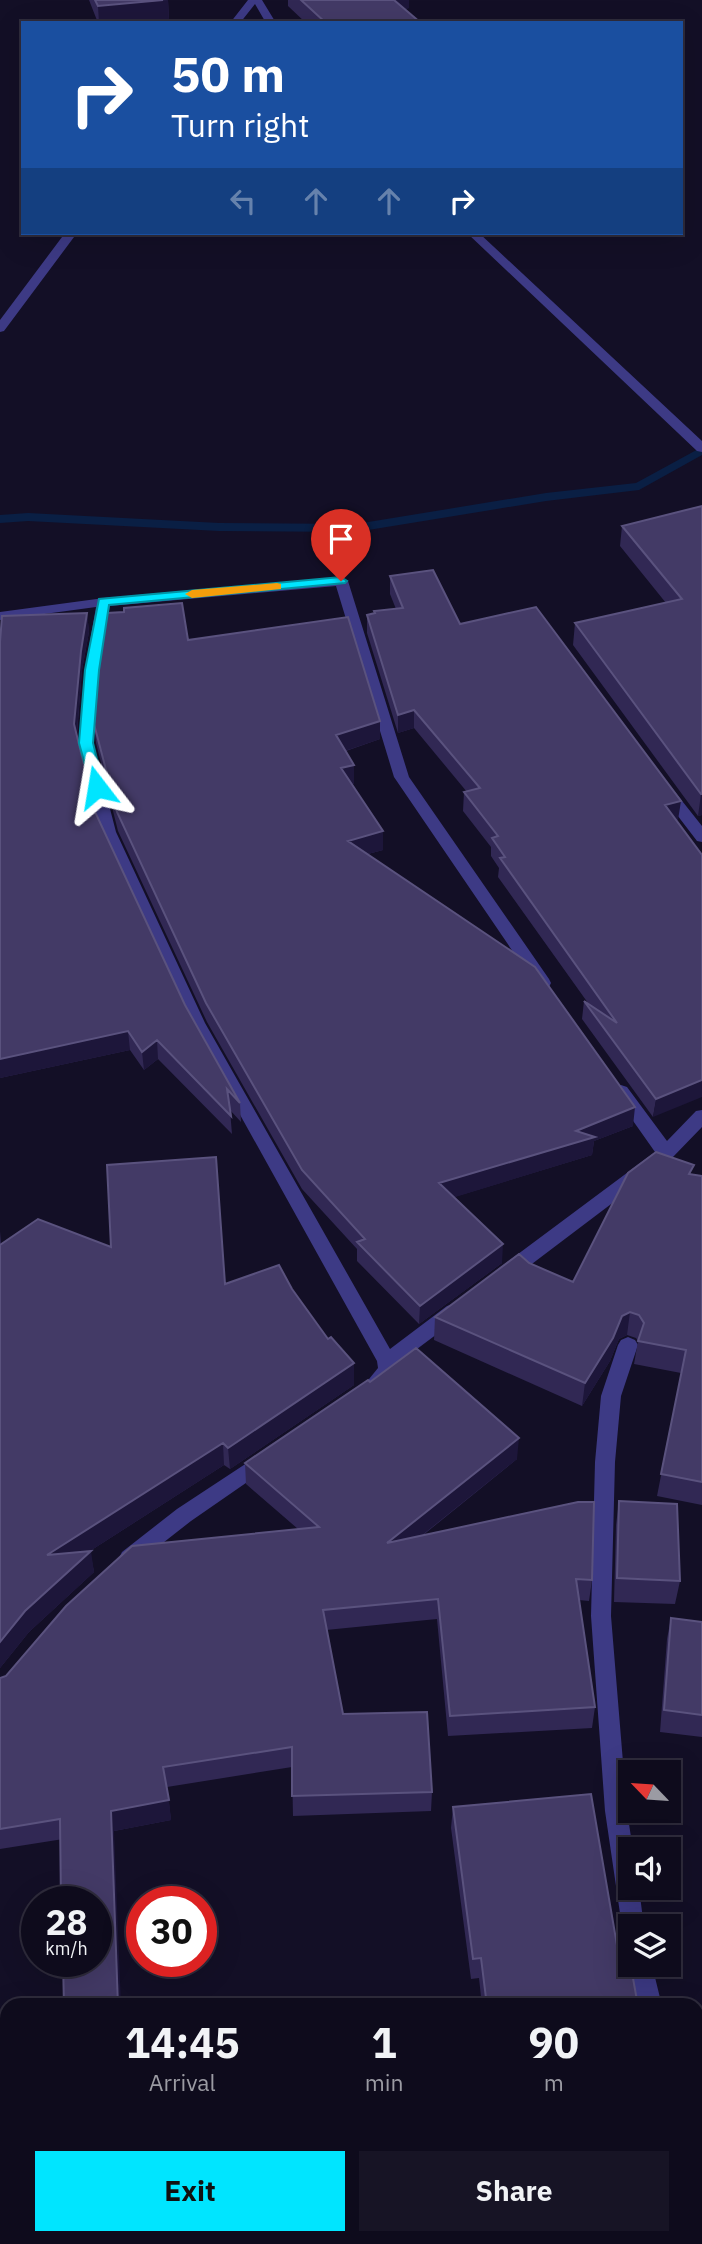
<!DOCTYPE html>
<html lang="en">
<head>
<meta charset="utf-8">
<style>
  body { margin:0; font-family:"IBM Plex Sans",sans-serif; background:#171425; color:#f1f3f6; height:100vh; display:flex; flex-direction:column; font-size:26px; white-space:nowrap }
  * { box-sizing:border-box; margin:0 }
  p { font-size:23px; color:#9b9ba3 }
  .icon { flex:none; width:38px; height:38px; fill:none; stroke:currentColor; stroke-width:2; stroke-linecap:round; stroke-linejoin:round }
  .map { position:relative; flex:1; overflow:hidden }
  .sheet { position:absolute; left:0px; top:1998px; width:704px; height:247px; display:flex; flex-direction:column; background:#0e0b1c; border-radius:21px 21px 0 0; box-shadow:0 7px 28px #0002,0 0 0 2px #2e2b3b }
  .sheet>* { flex:none }
  .hud { position:absolute; left:21px; top:21px; width:662px; height:214px; border-radius:0px; box-shadow:0 7px 28px #0002,0 0 0 2px #2e2b3b; background:#1a4fa0; color:#fff; overflow:hidden }
  .needle { width:46px; rotate:295deg }
  .buttons { position:absolute; left:618px; top:1760px; display:grid; gap:14px }
  .buttons a { display:grid; place-items:center; width:63px; height:63px; border-radius:0px; background:#0e0b1c; box-shadow:0 7px 28px #0002,0 0 0 2px #2e2b3b; font-size:35px }
  .speed { position:absolute; left:21px; top:1886px; display:flex; gap:14px; font-size:35px; font-weight:700; text-align:center }
  .speed>* { display:grid; place-content:center; width:91px; height:91px; border-radius:50%; background:#0e0b1c; box-shadow:0 7px 28px #0002,0 0 0 2px #2e2b3b; line-height:1 }
  .speed small { font-size:18px; font-weight:400 }
  .speed .limit { border:10px solid #d22; background:#fff; color:#111 }
  .pin { position:absolute; display:grid; place-items:center; width:60px; height:60px; color:#fff; margin:-72px -30px; border-radius:50% 50% 50% 0; rotate:-45deg; box-shadow:0 0 7px #0007 }
  .pin .icon { rotate:45deg }
  .me { position:absolute; width:77px; margin:-38px; rotate:346deg; stroke-linejoin:round; filter:drop-shadow(0 0 5px #0008) }
  .turn { display:flex; align-items:center; gap:24px; height:147px; padding:0 35px; font-size:32px }
  .turn .icon { width:91px; height:91px; stroke-width:2.5 }
  .turn b { display:block; font-size:49px; line-height:60px }
  .lanes { display:flex; align-items:center; height:66px; padding:0 35px; background:#0003; justify-content:center; gap:35px; direction:ltr }
  .lanes .off { opacity:.35 }
  .eta { display:flex; justify-content:space-evenly; align-items:center; height:119px; text-align:center }
  .eta b { font-size:42px; font-weight:700; line-height:49px }
  .button { display:flex; gap:14px; margin-top:auto; padding:14px 35px }
  .button a { flex:1; height:80px; border-radius:0px; background:#00e5ff; color:#111; font-size:28px; font-weight:700; line-height:80px; text-align:center }
  .button a+a { background:#171425; color:#f1f3f6 }
  .map>svg:first-child { display:block }
</style>
</head>
<body>
<div class="map">
<svg width="702" height="2244" viewBox="0 0 702 2244">
  <rect width="100%" height="100%" fill="#130f26"/>
  <g fill="none" stroke-linecap="round" stroke-linejoin="round">
    <!-- stream -->
    <path fill="#0a1f44" fill-rule="evenodd" d="M702,447V455L639,490L546,501L356,532L219,531L28,521L0,523V515L28,513L219,523L356,524L546,493L636,483Z"/>
    <!-- minor -->
    <path fill="#3d3a85" fill-rule="evenodd" d="M248,0H262L276,23H266L255,4L240,23H230Z
      M65,233H77L4,331L0,332V320Z
      M467,233H479L702,441V452L697,451Z
      M341,577L348,581L409,777L549,979L551,983L549,987H537L394,777L336,586L110,606L99,670L93,743L116,832L205,1023L390,1349L447,1306L454,1304L461,1306L463,1311L461,1316L397,1364C398,1378 382,1394 368,1389L365,1384L378,1368L377,1361L189,1023L100,832L79,743L85,670L96,607L0,620V612L104,598Z
      M666,785L671,787L702,826V842L697,841L658,790Z
      M621,1085L627,1087L667,1141L696,1111L702,1110V1127L672,1158L512,1279L505,1281L498,1279L496,1274L498,1269L655,1152L612,1091Z
      M628,1337L635,1340L638,1345L621,1396L615,1462L611,1616L627,1811L633,1850H630V1888H639L644,1927H630V1937L625,1935L622,1927L605,1811L591,1616L595,1462L601,1396L618,1345L621,1340Z
      M265,1451L272,1453L275,1459L272,1465L191,1521L136,1564L129,1567L122,1564L119,1558L122,1552L177,1509Z
      M630,1961V1965H652L662,2006H638L628,1965Z
      M696,2196L702,2198V2243L693,2238H696Z"/>
  </g>
  <!-- wall -->
  <path fill="#312854" d="M89,0H168L169,20L145,23H98Z
    M288,0H409V8L404,9L421,23H306L288,6Z
    M702,506V815L698,816L573,645L575,623L666,603L620,546L622,526Z
    M390,576L460,624L678,820H676L702,855L653,1117L582,1019L584,1001L588,1003L498,877L499,868L491,856V847L463,811L464,792H467L414,728L398,733L367,633V615L396,609L390,594Z
    M87,613L89,632L82,670L77,735L96,814L185,1005L240,1103L241,1122L230,1110L232,1134L158,1059L144,1070L130,1050L0,1078V642Z
    M188,640L380,739L346,751L354,784H352L383,831V850L368,854L633,1126L594,1141L592,1155L454,1197L502,1263L419,1324L357,1261V1249L302,1189L207,1022L118,831L96,743L94,724Z
    M692,1175L702,1176V1505L657,1496L681,1373L634,1364L638,1341L636,1338L627,1335L619,1339L610,1361L582,1406L434,1340L435,1317L529,1263L573,1282Z
    M0,1231L1,1244L111,1247L225,1284L292,1289L354,1385L230,1469L224,1465L90,1551L94,1572L29,1632L0,1668Z
    M370,1382L517,1459L422,1536L592,1580L589,1601L579,1600L595,1707L592,1728L448,1736L437,1619L326,1630L343,1714L432,1792L431,1811L293,1816L292,1767L167,1787L171,1820L114,1831L0,1849V1678L6,1676L298,1529L246,1484L245,1463Z
    M619,1501L680,1581L675,1604L614,1602L616,1525Z
    M671,1618L702,1622V1737L660,1732L667,1639Z
    M453,1807L619,1957L638,2006H482L479,1978L471,1979L451,1828Z
    M570,2238H678L679,2244H571Z"/>
  <!-- shaded-wall -->
  <path fill="#1d163a" d="M168,0L169,20L145,23H99L98,6Z
    M387,0H409V8L387,13Z
    M87,613L89,632L82,670L76,743L74,724L81,651Z
    M414,710V728L398,733V715Z
    M380,721V739L336,754V735Z
    M354,765V784L341,787V768Z
    M701,794H702V815L698,816Z
    M681,801L678,820L662,823L665,805Z
    M383,831V850L348,859V841Z
    M128,1031L130,1050L0,1078V1059Z
    M157,1040L158,1059L144,1070L142,1052Z
    M702,1063V1097L653,1117L656,1099Z
    M635,1107L633,1126L594,1141L592,1155L439,1202V1183Z
    M503,1244L502,1263L419,1324L420,1306Z
    M630,1312L627,1335L619,1339L610,1361L582,1406L585,1383L622,1316Z
    M354,1363V1385L230,1469L228,1448Z
    M519,1438L517,1459L386,1564L387,1543Z
    M223,1443L224,1465L51,1576L47,1555Z
    M91,1551L94,1572L29,1632L0,1668V1642L25,1611Z
    M169,1800L171,1820L114,1831L121,2006H118L111,1811Z"/>
  <!-- building -->
  <path fill="#433a66" stroke="#5a527e" stroke-width="2" d="M95,0H163L98,6Z
    M301,0H394L421,23H326Z
    M702,506V794H701L575,623L682,599L622,526Z
    M433,570L460,624L536,607L681,801L665,805L702,855V1080L656,1099L584,1001L617,1023L500,858L505,857L492,838L498,836L464,792L480,788L414,710L398,715L367,615L375,613L374,611L403,608L390,576Z
    M182,603L188,640L348,617L380,721L336,735L354,765L341,768L383,831L348,841L535,967L635,1107L576,1131L595,1137L439,1183L503,1244L420,1306L357,1242L365,1239L302,1170L206,1003L117,812L94,724L100,652L107,613L124,612V608Z
    M87,613L81,651L74,724L96,814L185,1005L240,1103L227,1089L231,1116L157,1040L142,1052L128,1031L0,1059V642L2,616Z
    M656,1152L694,1165L689,1174L702,1176V1482L661,1474L686,1350L638,1341L644,1323L639,1315L630,1312L622,1316L613,1338L585,1383L435,1317L519,1254L529,1263L573,1282L628,1173Z
    M216,1157L225,1284L279,1265L292,1289L328,1339L331,1337L354,1363L228,1448L223,1443L47,1555L91,1551L25,1611L0,1642V1245L38,1219L111,1247L107,1165Z
    M416,1348L519,1438L387,1543L578,1502H594L592,1580L576,1579L595,1707L450,1716L438,1599L323,1610L343,1714L427,1712L432,1792L292,1796V1747L163,1767L169,1800L111,1811L118,2006H64L63,1962H96V1902H61L60,1819L0,1829V1678L6,1676L66,1606L132,1546L319,1527L245,1463L368,1380L370,1382Z
    M619,1501L677,1504L680,1581L617,1578Z
    M671,1618L702,1622V1715L664,1710Z
    M591,1794L619,1957L629,1956L638,2006H487L481,1958L473,1959L453,1807Z
    M0,2230H7V2238H347L348,2244H0Z
    M576,2238H678L679,2244H577Z"/>
  <!-- route -->
  <path fill="#00e5ff" stroke="#0095a6" stroke-width="2" d="M341,577L347,581L345,583L109,605L99,670L93,743L104,787L102,790H92L79,743L85,670L99,599Z"/>
  <!-- slow -->
  <path fill="#f59e0b" d="M277,583L281,584V589L192,598L185,594L192,590Z"/>
</svg>
<div class="buttons">
<a><svg class="needle" viewBox="-14 -14 28 28"><path d="M0-13l5 13h-10z" fill="#e53935"/><path d="M0 13l5-13h-10z" fill="#9b9ba3"/></svg></a>
<a><svg class="icon" aria-label="sound" viewBox="0 0 24 24"><path d="M4 9h4l5-4v14l-5-4H4zM17 9q2 3 0 6"/></svg></a>
<a><svg class="icon" aria-label="layers" viewBox="0 0 24 24"><path d="M12 4l9 5-9 5-9-5zM3 14l9 5 9-5"/></svg></a>
</div>
<div class="speed"><div>28<small>km/h</small></div><div class="limit">30</div></div>
<div class="pin" style="left:341px;top:581px;background:#d93025"><svg class="icon" aria-label="arrive" viewBox="0 0 24 24"><path d="M6 21V4h12l-3 4 3 4H6"/></svg></div>
<svg class="me" style="left:97px;top:787px" viewBox="-20 -20 40 40"><path d="M0-17L14 15 0 8-14 15z" fill="#00e5ff" stroke="#fff" stroke-width="4"/></svg>
<div class="hud">
<div class="turn"><svg class="icon" aria-label="right" viewBox="0 0 24 24"><path d="M7 20v-9h11M14 6l5 5-5 5"/></svg><div><b>50 m</b>Turn right</div></div>
<div class="lanes"><svg class="icon off" aria-label="left" viewBox="0 0 24 24"><path d="M17 20v-9H6M10 6l-5 5 5 5"/></svg><svg class="icon off" aria-label="ahead" viewBox="0 0 24 24"><path d="M12 20V5M6 11l6-6 6 6"/></svg><svg class="icon off" aria-label="ahead" viewBox="0 0 24 24"><path d="M12 20V5M6 11l6-6 6 6"/></svg><svg class="icon" aria-label="right" viewBox="0 0 24 24"><path d="M7 20v-9h11M14 6l5 5-5 5"/></svg></div>
</div>
<section class="sheet">
<div class="eta">
<div><b>14:45</b><p>Arrival</p></div>
<div><b>1</b><p>min</p></div>
<div><b>90</b><p>m</p></div>
</div>
<div class="button"><a>Exit</a><a>Share</a></div>
</section>
</div>
</body>
</html>
